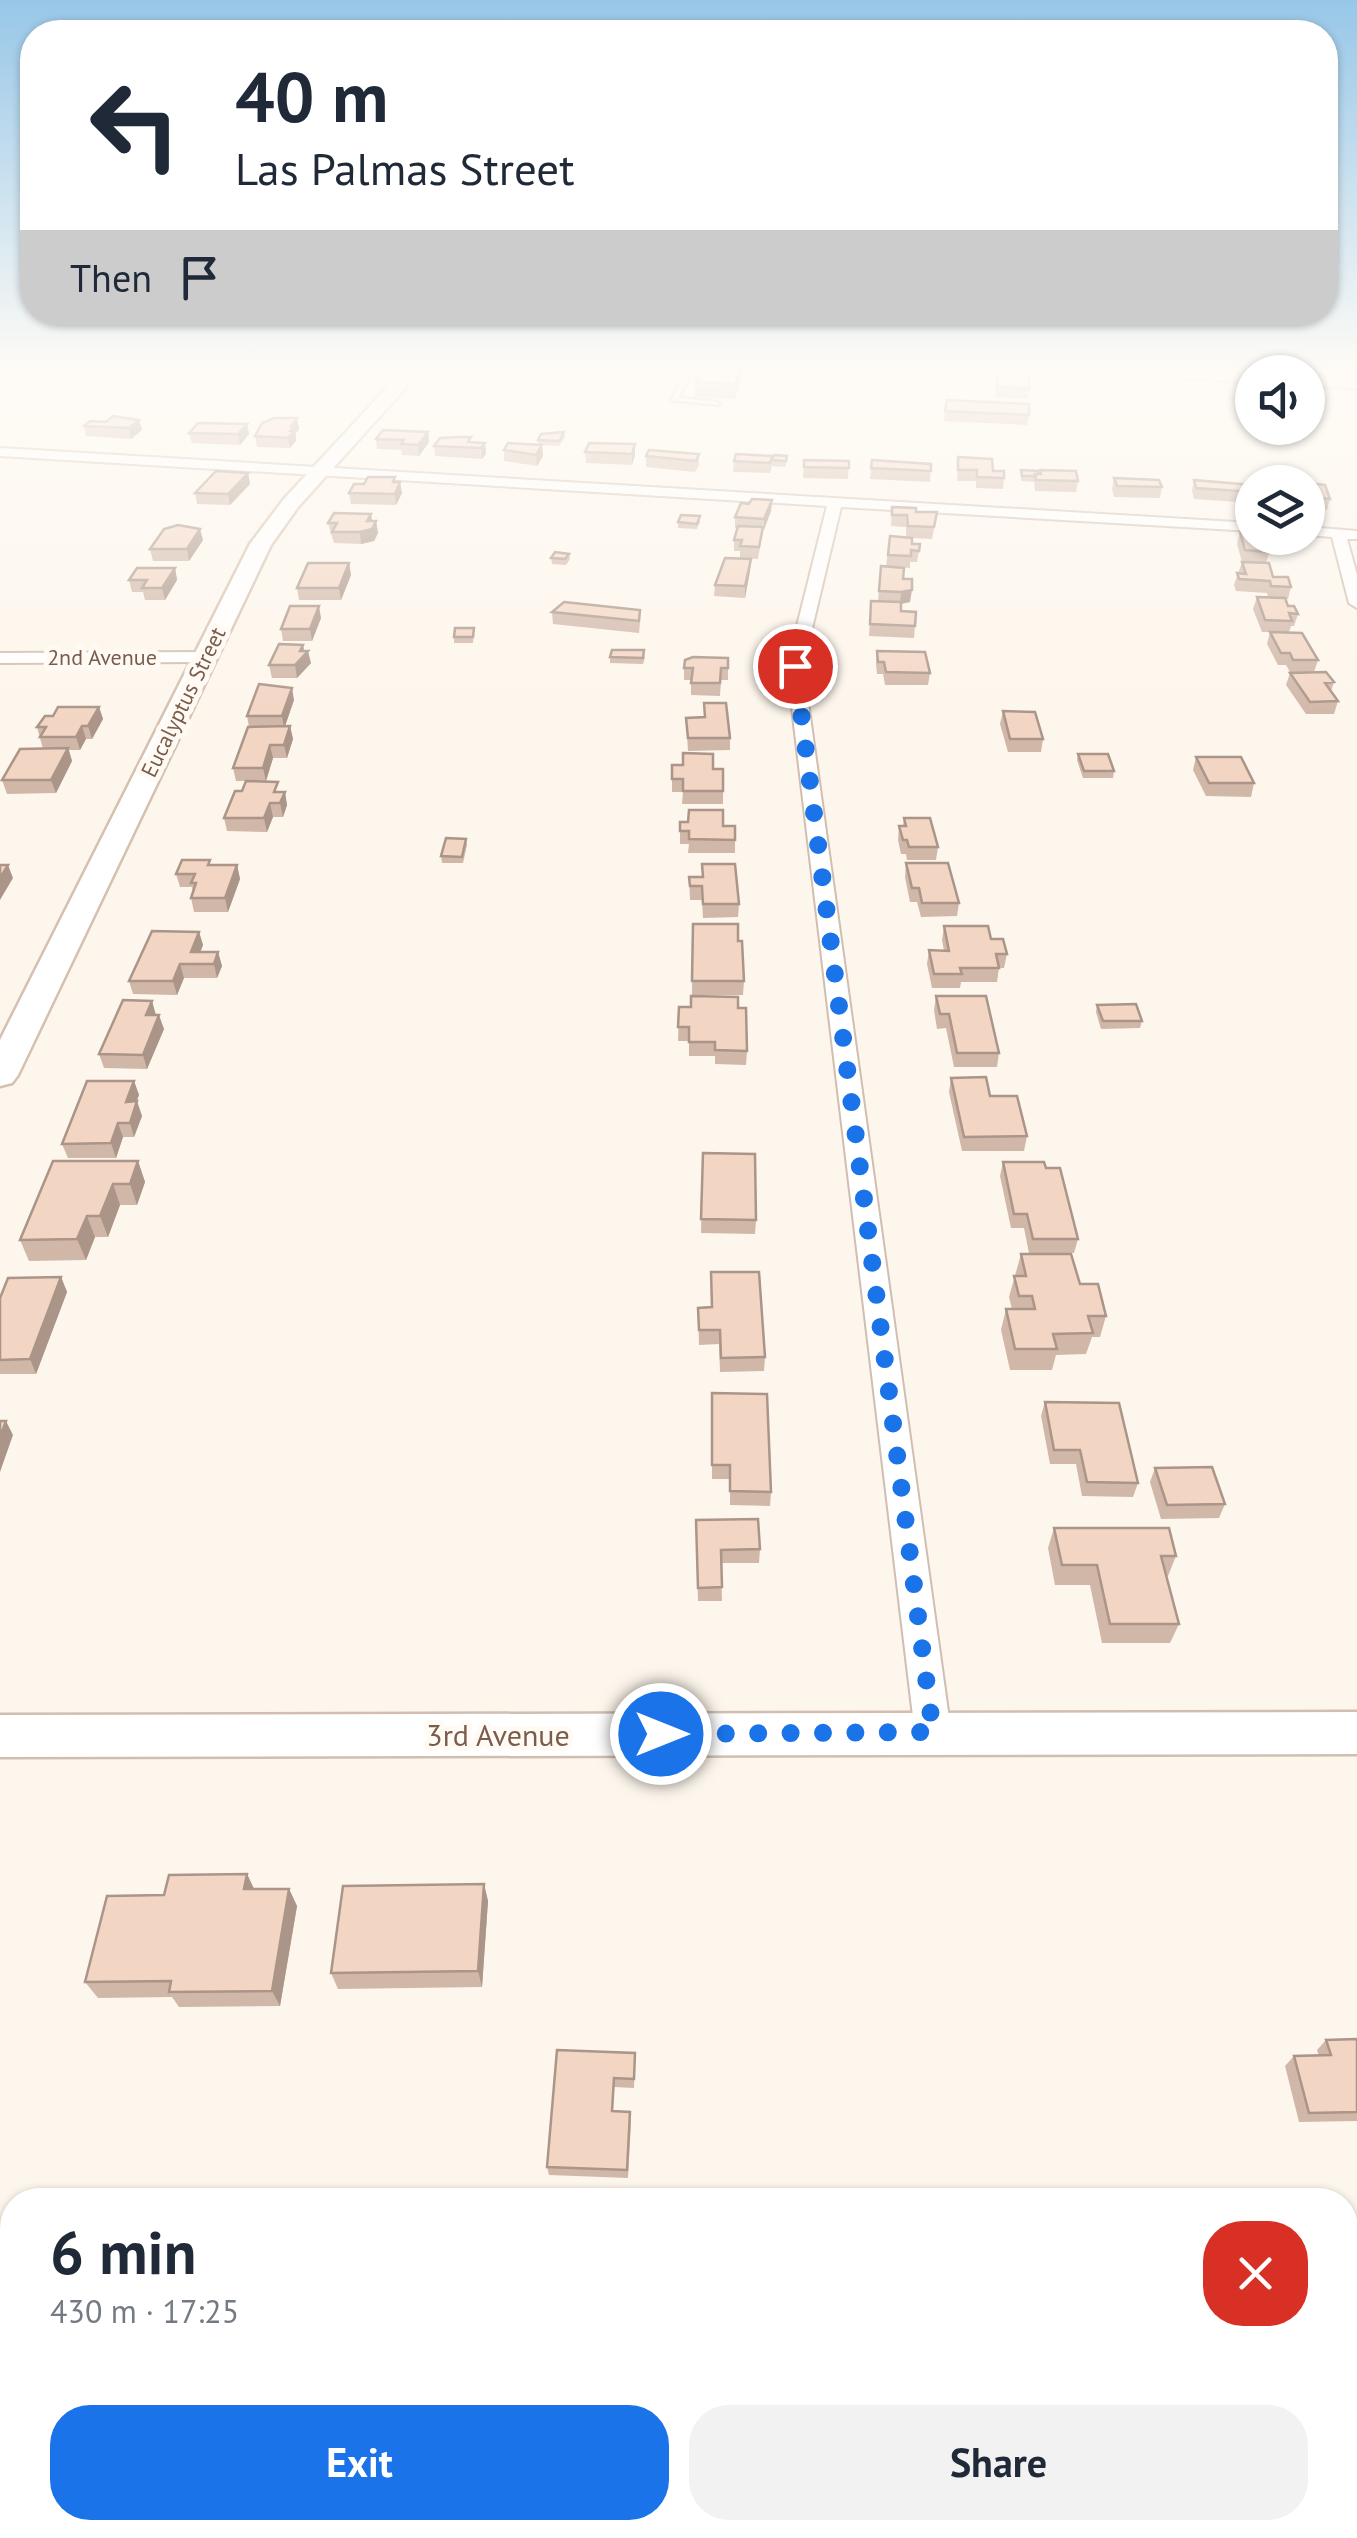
<!DOCTYPE html>
<html lang="en">
<head>
<meta charset="utf-8">
<style>
  body { margin:0; font-family:"PT Sans",sans-serif; background:#f2f2f3; color:#1f2937; height:100vh; display:flex; flex-direction:column; font-size:38px; white-space:nowrap }
  * { box-sizing:border-box; margin:0 }
  p { font-size:32px; color:#747a83 }
  .icon { flex:none; width:55px; height:55px; fill:none; stroke:currentColor; stroke-width:2; stroke-linecap:round; stroke-linejoin:round }
  .map { position:relative; flex:1; overflow:hidden }
  .panel { position:absolute; left:0px; top:2188px; width:1358px; height:352px; display:flex; flex-direction:column; background:#fff; border-radius:40px 40px 0 0; box-shadow:0 2px 8px #0004 }
  .panel>* { flex:none }
  .guide { position:absolute; left:20px; top:20px; width:1318px; height:305px; border-radius:40px; box-shadow:0 2px 8px #0004; background:#fff; color:#1f2937; overflow:hidden }
  .tools { position:absolute; left:1235px; top:355px; display:grid; gap:20px }
  .tools a { display:grid; place-items:center; width:90px; height:90px; border-radius:50%; background:#fff; box-shadow:0 2px 8px #0004; font-size:50px }
  .pin { position:absolute; display:grid; place-items:center; width:85px; height:85px; color:#fff; margin:-42px; border:5px solid #fff; border-radius:50%; box-shadow:0 2px 10px #0007 }
  .me { position:absolute; width:110px; margin:-55px; rotate:90deg; stroke-linejoin:round; filter:drop-shadow(0 0 8px #0008) }
  .turn { display:flex; align-items:center; gap:35px; height:210px; padding:0 50px; font-size:45px }
  .turn .icon { width:130px; height:130px; stroke-width:2.5 }
  .turn b { display:block; font-size:70px; line-height:85px }
  .then { display:flex; align-items:center; height:95px; padding:0 50px; background:#0003; gap:20px; font-size:38px }
  .round { display:grid; place-items:center; flex:none; width:105px; height:105px; border-radius:40px; background:#f2f2f3 }
  .headline { display:flex; align-items:center; justify-content:space-between; height:170px; padding:0 50px }
  h1 { font-size:60px; font-weight:700; line-height:75px }
  .button { display:flex; gap:20px; margin-top:auto; padding:20px 50px }
  .button a { flex:1; height:115px; border-radius:40px; background:#1a73e8; color:#fff; font-size:40px; font-weight:700; line-height:115px; text-align:center }
  .button a+a { background:#f2f2f3; color:#1f2937 }
  .map>svg:first-child { display:block }
</style>
</head>
<body>
<div class="map">
<svg width="1357" height="2538" viewBox="0 0 1357 2538">
  <rect width="100%" height="100%" fill="#fdf6ec"/>
  <g fill="none" stroke-linecap="round" stroke-linejoin="round">
    <!-- service casing -->
    <g stroke="#d1beb0" stroke-width="5">
      <path id="service" d="M51,365L53,367L50,369L28,366Z
        M690,365H696L678,398L717,402L719,405L672,400Z"/>
    </g>
    <!-- minor casing -->
    <g stroke="#d1beb0" stroke-width="4">
      <path id="minor" d="M0,448L1252,523V531L841,507L803,666L951,1733L946,1745L933,1750L920,1745L915,1733L787,666L827,506L0,456Z
        M1308,527L1357,531V539H1347L1357,575V608L1349,603L1332,537L1308,535Z
        M0,653L205,652L213,657L205,662L0,663Z"/>
    </g>
    <!-- tertiary casing -->
    <g stroke="#d1beb0" stroke-width="5">
      <path id="tertiary" d="M1357,1712V1754L0,1757V1715Z"/>
    </g>
    <!-- secondary casing -->
    <g stroke="#d6c0b0" stroke-width="5">
      <path id="secondary" d="M408,365H426L298,507L271,545L18,1075L12,1083L0,1086V1040L250,544L284,499Z
        M1036,365H1141L1255,372L1252,382L1044,370Z
        M1308,375L1357,378V388L1308,385Z"/>
    </g>
    <!-- service -->
    <use href="#service" fill="#fff" fill-rule="evenodd"/>
    <!-- minor -->
    <use href="#minor" fill="#fff" fill-rule="evenodd"/>
    <!-- tertiary -->
    <use href="#tertiary" fill="#fff" fill-rule="evenodd"/>
    <!-- secondary -->
    <use href="#secondary" fill="#fff" fill-rule="evenodd"/>
  </g>
  <!-- wall -->
  <path fill="#d1b7a8" d="M67,365H95L90,369L68,368Z
    M133,365H166L157,372L134,371Z
    M347,365H373L365,375H348Z
    M998,367L1029,389L1028,399L995,397Z
    M744,368L735,399L695,397V382Z
    M945,411L1029,415L1027,425L944,421Z
    M297,418L299,429L296,433V441L290,448L257,447L255,436Z
    M139,420L142,430L131,439L86,436L84,426L106,422Z
    M247,424L249,434L240,445L192,443L189,433Z
    M428,432L429,442L419,456L402,455L401,450L377,449L376,439Z
    M564,432L565,437L559,446L542,445L543,456L537,466L504,461V450L538,445V440Z
    M471,442L485,443L486,454L482,459L435,456L434,446Z
    M635,444V455L632,465L586,463L585,452Z
    M699,454V465L695,472L646,467V456Z
    M958,457L993,471L1004,478L1003,489L976,488V481H957Z
    M804,460L849,461L848,479L803,478Z
    M872,460L931,464L930,482L870,479Z
    M734,461H787L785,467L772,466L770,473L733,472Z
    M1021,470L1039,474L1040,470L1078,481L1076,492L1035,491L1034,482L1021,481Z
    M248,473L250,484L230,505L197,504L195,493Z
    M1114,478L1162,487L1160,498L1114,497L1112,489Z
    M1194,480L1252,485L1251,503L1194,499L1192,491Z
    M396,482L402,493L396,505L351,504L349,493Z
    M1308,483L1330,499L1327,510L1308,508Z
    M772,500L771,511L763,530L758,559L740,558V551H734V540L737,528H735V517L749,504Z
    M892,507L916,512H937L932,539L912,538V544H920L917,562H910V568L886,566L890,536L906,537V527L891,526Z
    M371,514L372,521H376L378,533L374,541L361,544L334,543L328,523Z
    M700,516V522L697,529L678,528V522Z
    M1240,532L1284,542L1280,554L1269,553L1266,563L1273,577L1291,587L1288,599L1268,597L1267,593L1236,591L1234,585L1242,562L1237,544Z
    M203,540L189,561H153L150,549Z
    M569,554L570,559L566,565L552,564L551,558Z
    M751,559L750,571L745,598L714,596L715,585Z
    M349,563L351,575L341,600H299L297,588Z
    M881,566L903,579L910,602L901,604V611L915,626L914,638L869,636L871,601H878Z
    M175,568L177,580L165,600H145L143,592H132L129,580Z
    M1257,597L1288,606L1298,614L1294,626H1291L1289,632L1318,660L1314,672L1334,682L1331,691L1338,701L1334,714H1306L1286,685L1290,673L1308,672H1290L1286,665H1278L1267,644L1270,632H1262L1253,609Z
    M552,612L640,622L639,633L553,624Z
    M321,618L312,641H283L281,629Z
    M474,628L473,643H454V637Z
    M303,645L304,651L311,663L297,678H272L269,665Z
    M877,651L930,673L928,685H885L883,674H877L876,664Z
    M610,657H645L643,664L610,663Z
    M728,658V680H721L720,696L691,695V680H684V668Z
    M294,700L285,726H290L293,739L287,758H273L266,781H236L233,768L249,727L247,716Z
    M704,703L730,738V750L688,751L686,718L704,717Z
    M99,707L103,719L92,739H86L80,750H69L72,761L56,793L7,794L2,780L43,749L37,727L53,716Z
    M1003,711L1043,739L1041,752H1008L1000,724Z
    M1078,754L1114,771L1113,778H1083L1077,760Z
    M1196,757L1254,783L1251,797L1206,796L1193,770Z
    M672,765L723,769V804H682L683,792H672Z
    M280,792H285L287,805L283,817H273L267,832L227,831L224,818Z
    M904,818L938,847L936,860H907L906,854H901L898,840L899,826H903Z
    M680,822L735,826V853H688L689,844H680Z
    M466,839L467,845L463,863H442L441,856Z
    M906,863L959,903L957,916L921,917L917,902H910L905,877Z
    M702,864L739,904L738,917L703,918L702,900H690L689,877H702Z
    M212,865H237L240,879L228,912H194L191,898L193,892L192,887H180L176,874Z
    M693,924L744,981L743,995H692Z
    M944,926L991,939L1007,954L1004,968H999L997,982H961L960,988H932L927,964L929,950L944,951L942,940Z
    M199,932L203,945L200,952H218L222,966L217,978H184L177,995L133,994L129,981Z
    M936,996L999,1053L997,1067H954L946,1028L937,1029L934,1010Z
    M1097,1005L1142,1021L1140,1028L1101,1029L1096,1012Z
    M679,1007L738,1008L747,1051L746,1065L715,1064V1056H689V1041H678Z
    M156,1015L164,1029L147,1069L104,1068L99,1054Z
    M951,1078L990,1096L1027,1136L1024,1151H962L949,1092Z
    M134,1081L139,1095L136,1101L142,1116L134,1137H123L116,1158H68L62,1144Z
    M703,1153L756,1220L755,1234L701,1233Z
    M138,1161L145,1182L137,1205H120L108,1237H95L86,1260L29,1261L20,1240Z
    M1003,1162L1078,1239L1074,1253H1029L1024,1228H1011L1000,1176Z
    M1021,1254L1080,1284L1106,1316L1100,1337H1092L1086,1354L1056,1355L1052,1370H1010L1001,1330L1006,1309H1012L1009,1297Z
    M711,1272L765,1357L764,1371L720,1372L719,1344L699,1345L698,1308L712,1307Z
    M61,1277L67,1292L36,1374H0V1298Z
    M712,1393L771,1492L770,1506L730,1505V1479H712Z
    M1045,1402L1138,1483L1133,1497L1082,1496L1076,1464H1050L1041,1416Z
    M1155,1468L1225,1504L1219,1518L1161,1519L1150,1482Z
    M696,1520L760,1549L759,1563H721L722,1601H698Z
    M1054,1528L1176,1556L1168,1576H1166L1179,1624L1170,1643H1102L1090,1585H1055L1048,1548Z
    M247,1874L254,1889H289L297,1906L280,2006L179,2007L172,1997L98,1998L85,1982L164,1895Z
    M484,1884L488,1901L482,1987L338,1989L331,1973Z
    M1357,2039V2121L1299,2122L1285,2066L1294,2056H1319L1317,2050L1326,2040Z
    M557,2050L635,2053L634,2088L614,2087L613,2111L631,2121L628,2178L549,2175L547,2167Z"/>
  <!-- shaded-wall -->
  <path fill="#aa9588" d="M155,365H166L157,372Z
    M364,365H373L365,375Z
    M741,365H745L744,368L735,399V384Z
    M297,418L299,429L296,433V441L290,448L288,438L291,426Z
    M139,420L142,430L131,439L129,428Z
    M247,424L249,434L240,445L238,434Z
    M428,432L429,442L419,456L418,445Z
    M485,443L486,454L482,459L481,448Z
    M635,444V455L632,465V454Z
    M542,445L543,456L537,466L536,455Z
    M248,473L250,484L230,505L228,494Z
    M400,482L402,493L396,505L395,494Z
    M772,500L771,511L764,530V519Z
    M371,514L373,526L376,521L378,533L374,541L361,544L360,532Z
    M200,529L203,540L189,561L187,549Z
    M751,559L750,571L745,598V586Z
    M349,563L351,575L341,600L339,588Z
    M175,568L177,580L165,600L162,588Z
    M912,590L910,602L900,604L901,592Z
    M319,606L321,618L312,641L310,629Z
    M303,645L305,655L308,651L311,663L297,678L295,665Z
    M292,688L294,700L284,729L282,716Z
    M99,707L103,719L92,739L88,726Z
    M82,726L86,739L80,750L76,737Z
    M290,726L293,739L287,758L284,745Z
    M270,745L273,758L266,781L263,768Z
    M68,748L72,761L56,793L51,780Z
    M285,792L287,805L283,817L280,803Z
    M270,803L273,817L267,832L264,818Z
    M8,865L13,878L0,900V878Z
    M237,865L240,879L228,912L225,898Z
    M199,932L203,945L195,966L191,952Z
    M218,952L222,966L217,978L214,964Z
    M180,964L184,978L177,995L173,981Z
    M152,1001L156,1015H146Z
    M159,1015L164,1029L147,1069L143,1055Z
    M134,1081L139,1095L131,1116L126,1102Z
    M137,1101L142,1116L134,1137L130,1123Z
    M118,1123L123,1137L116,1158L111,1143Z
    M138,1161L145,1182L137,1205L130,1184Z
    M113,1184L120,1205L108,1237L100,1216Z
    M87,1216L95,1237L86,1260L77,1239Z
    M61,1277L67,1292L36,1374L30,1359Z
    M6,1421L13,1435L0,1472V1437Z
    M247,1874L255,1891L244,1889Z
    M484,1884L488,1901L482,1987L478,1971Z
    M289,1889L297,1906L280,2006L272,1991Z"/>
  <!-- building -->
  <path fill="#f3d5c3" stroke="#aa9588" stroke-width="2.5" d="M702,365H741L735,384L695,382Z
    M998,367L1029,368V389L997,387Z
    M947,400L1029,404V415L945,411Z
    M113,416L139,420L129,428L84,426L90,421L106,422Z
    M274,418H297L291,426H294L290,431H294L288,438L255,436L262,423Z
    M198,423L247,424L238,434L189,433Z
    M383,430L428,432L418,445L401,444L404,440L376,439Z
    M564,432L559,441L538,440L541,434Z
    M461,437H471L468,442L485,443L481,448L434,446L440,438Z
    M508,443L542,445L536,455L504,450Z
    M589,443L635,444L632,454L585,452Z
    M649,450L699,454L696,461L646,456Z
    M736,454L772,456L770,463L734,461Z
    M774,455L787,456L786,461L772,460Z
    M958,457L992,459L993,471H1004V478L977,477V470H958Z
    M804,460L849,461V468L804,467Z
    M872,460L931,464V471L871,468Z
    M1021,470L1038,471V474H1035L1036,476H1022Z
    M1040,470L1076,471L1078,481L1036,480L1035,474H1041Z
    M216,471L248,473L228,494L195,493Z
    M368,477H395L393,482H400L395,494L349,493L354,484H364Z
    M1114,478L1159,480L1162,487L1117,486Z
    M1273,479L1303,482H1274Z
    M1194,480L1252,485V492L1196,488Z
    M1308,483L1325,485L1330,499L1308,496Z
    M752,499L772,500L764,519L735,517L741,503L749,504Z
    M892,507L916,508V512H937L934,527L908,526L907,515H892Z
    M334,513L371,514L367,521H376L372,529L360,532H332L337,523H328Z
    M681,515L700,516L697,524L678,522Z
    M178,525L200,529L187,549H150L164,529Z
    M738,526L763,527L759,547L740,546L742,540H734Z
    M1240,532L1252,533V538H1282L1284,542L1265,541L1269,552L1245,550Z
    M890,536L912,538V544H920L919,551L911,550V556L888,555Z
    M555,552L569,554L565,559L551,558Z
    M725,558L751,559L745,586L715,585Z
    M1242,562L1269,563L1273,577H1288L1291,587L1271,586L1270,581L1239,579L1237,573L1246,574Z
    M308,563H349L339,588H297Z
    M881,566L904,568L903,579H912V590L901,592L879,591Z
    M137,568H175L162,588H142L147,580H129Z
    M1257,597L1285,598L1288,606H1294L1298,614L1289,613L1292,621L1265,620Z
    M871,601L901,602V611L916,612L915,626L870,624Z
    M564,602L640,610L639,621L552,612Z
    M290,606H319L310,629H281Z
    M455,628H474L473,637H454Z
    M1270,632L1302,633L1318,660H1293L1290,653H1281Z
    M279,644L303,645L300,651H308L295,665H269Z
    M612,650H644L643,658L610,657Z
    M877,651L925,652L930,673L886,672L884,662H878Z
    M693,657L728,658V668H721L720,683H691L693,668H684L685,660Z
    M1326,672L1334,682L1325,683L1338,701L1310,702L1290,673Z
    M259,684L292,688L282,716H247Z
    M704,703H726L730,738H688L686,718L705,717Z
    M58,707H99L88,726H82L76,737H40L46,727H37L45,716H53Z
    M1003,711L1035,712L1043,739H1010Z
    M290,726L284,745H270L263,768H233L248,727Z
    M68,748L51,780H2L20,749Z
    M683,753L713,754V769H723V791H683V779H672V765H683Z
    M1078,754H1108L1114,771H1084Z
    M1196,757H1241L1254,783H1209Z
    M246,781L278,782L274,792H285L280,803H270L264,818H224L235,791H242Z
    M689,810H723V826H735V840L689,839V831H680V822H688Z
    M904,818H930L938,847H909L907,840H903L899,826H906Z
    M446,838L466,839L462,857L441,856Z
    M182,860H210L208,865H237L225,898H191L196,883H191L195,874H176Z
    M906,863H948L959,903H922L919,888H912Z
    M702,864H735L739,904H703L702,886H690L689,877H703Z
    M0,865H8L0,878Z
    M693,924H738V941H742L744,981H692Z
    M944,926H988L991,939H1003L1007,954H996L999,968H960L962,974H934L929,950L949,951Z
    M152,931L199,932L191,952H218L214,964H180L173,981H129Z
    M691,996L738,997V1008H746L747,1051L715,1050V1042H689V1027H678L679,1007H691Z
    M936,996H986L999,1053H957L949,1014H940Z
    M123,1000L152,1001L146,1015H159L143,1055L99,1054Z
    M1136,1004L1142,1021H1103L1097,1005Z
    M986,1077L990,1096H1017L1027,1136L964,1137L951,1078Z
    M87,1081H134L126,1102L137,1101L130,1123H118L111,1143L62,1144Z
    M703,1153L755,1154L756,1220L701,1219Z
    M53,1161H138L130,1184H113L100,1216H87L77,1239L20,1240Z
    M1003,1162H1044L1046,1168H1060L1078,1239H1033L1027,1214H1014Z
    M1021,1254H1071L1080,1284H1098L1106,1316H1088L1093,1333L1053,1334L1057,1349H1015L1006,1309H1035L1032,1296H1019L1014,1276H1026Z
    M711,1272H759L765,1357L721,1358L720,1330H699L698,1308L712,1307Z
    M61,1277L30,1359L0,1360V1298L8,1278Z
    M712,1393L767,1394L771,1492L730,1491V1465H712Z
    M1045,1402L1119,1403L1138,1483L1087,1482L1080,1450H1054Z
    M0,1421H6L0,1437Z
    M1212,1467L1225,1504L1167,1505L1155,1468Z
    M758,1519L760,1549L721,1550L722,1587L698,1588L696,1520Z
    M1054,1528H1169L1176,1556H1161L1179,1624H1110L1097,1565H1062Z
    M247,1874L244,1889H289L272,1991L169,1992L171,1981L85,1982L107,1896L164,1895L169,1875Z
    M484,1884L478,1971L331,1973L343,1886Z
    M1357,2039V2112L1309,2113L1294,2056L1331,2055L1326,2040Z
    M557,2050L635,2053L634,2079L614,2078L612,2111L630,2112L627,2170L547,2167Z"/>
  <!-- sky -->
  <linearGradient id="sky" x2="0" y2="1"><stop stop-color="#97c7e8"/><stop offset="0.51" stop-color="#fefbf6"/><stop offset="1" stop-color="#fefbf6" stop-opacity="0"/></linearGradient>
  <rect width="1357" height="721" fill="url(#sky)"/>
  <g fill="none" stroke-linecap="round" stroke-linejoin="round">
    <!-- route -->
    <path stroke="#1a73e8" stroke-width="18" stroke-dasharray="0 32.4" d="M661,1734L933,1732L795,666"/>
  </g>
  <g text-anchor="middle" dominant-baseline="central" stroke-width="10" stroke-linejoin="round" paint-order="stroke">
    <!-- far-street labels -->
    <g font-size="22" fill="#7a5c4d" stroke="#fffaf3">
      <text x="102" y="657">2nd Avenue</text>
      <text transform="translate(183 702) rotate(-64)">Eucalyptus Street</text>
    </g>
    <!-- near-street labels -->
    <g font-size="30" fill="#7a5c4d" stroke="#fffaf3">
      <text x="498" y="1734">3rd Avenue</text>
    </g>
  </g>
</svg>
<div class="tools">
<a><svg class="icon" aria-label="sound" viewBox="0 0 24 24"><path d="M4 9h4l5-4v14l-5-4H4zM17 9q2 3 0 6"/></svg></a>
<a><svg class="icon" aria-label="layers" viewBox="0 0 24 24"><path d="M12 4l9 5-9 5-9-5zM3 14l9 5 9-5"/></svg></a>
</div>
<div class="pin" style="left:795px;top:666px;background:#d93025"><svg class="icon" aria-label="arrive" viewBox="0 0 24 24"><path d="M6 21V4h12l-3 4 3 4H6"/></svg></div>
<svg class="me" style="left:661px;top:1734px" viewBox="-20 -20 40 40"><circle r="17" fill="#1a73e8" stroke="#fff" stroke-width="3"/><path d="M0-11L8 9 0 5-8 9z" fill="#fff"/></svg>
<div class="guide">
<div class="turn"><svg class="icon" aria-label="left" viewBox="0 0 24 24"><path d="M17 20v-9H6M10 6l-5 5 5 5"/></svg><div><b>40 m</b>Las Palmas Street</div></div>
<div class="then">Then<svg class="icon" aria-label="arrive" viewBox="0 0 24 24"><path d="M6 21V4h12l-3 4 3 4H6"/></svg></div>
</div>
<section class="panel">
<div class="headline"><div><h1>6 min</h1><p>430 m · 17:25</p></div><a class="round" style="background:#d93025;color:#fff"><svg class="icon" aria-label="close" viewBox="0 0 24 24"><path d="M6 6l12 12M18 6L6 18"/></svg></a></div>
<div class="button"><a>Exit</a><a>Share</a></div>
</section>
</div>
</body>
</html>
